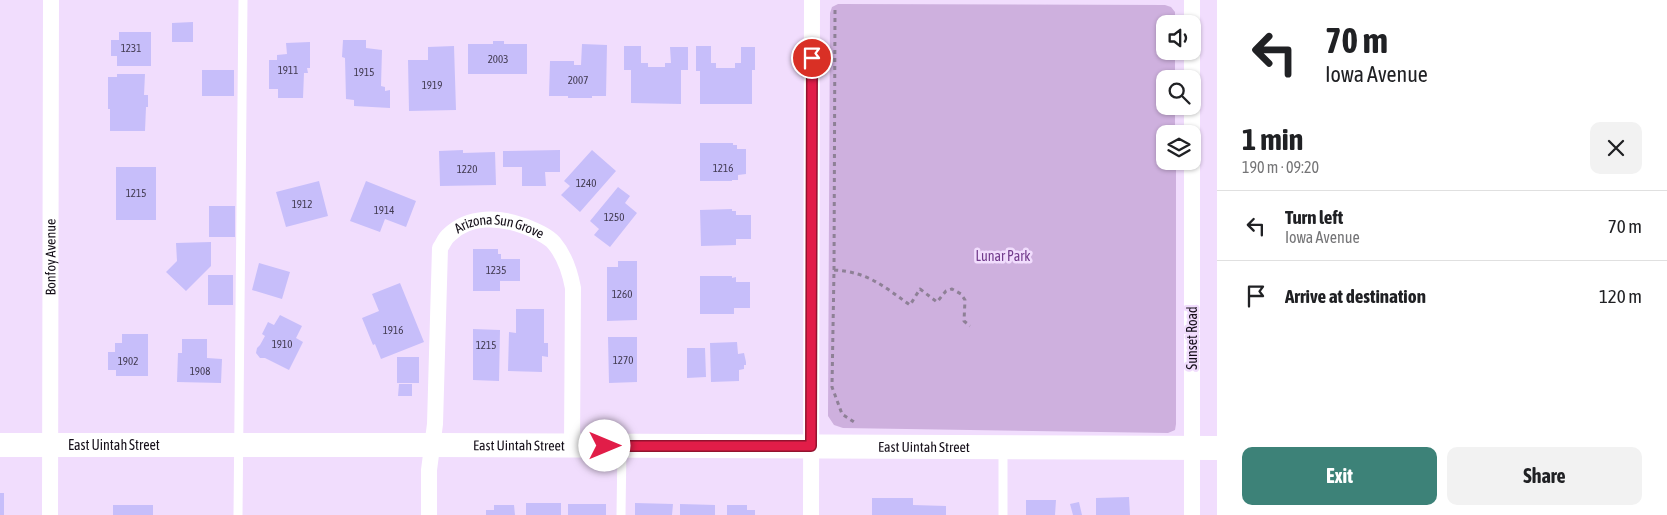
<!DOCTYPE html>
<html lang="en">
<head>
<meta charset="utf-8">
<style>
  body { margin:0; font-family:"Asap Condensed",sans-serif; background:#f2f2f2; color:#202124; height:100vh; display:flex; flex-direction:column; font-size:19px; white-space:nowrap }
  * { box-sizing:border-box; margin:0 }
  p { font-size:16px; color:#757577 }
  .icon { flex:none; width:28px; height:28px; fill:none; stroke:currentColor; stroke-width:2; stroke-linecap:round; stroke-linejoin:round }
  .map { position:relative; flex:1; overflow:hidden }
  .panel { display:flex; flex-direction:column; background:#fff; width:450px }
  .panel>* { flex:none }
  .top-card { background:#fff; color:#202124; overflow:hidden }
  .fabs { position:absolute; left:1156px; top:15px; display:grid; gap:10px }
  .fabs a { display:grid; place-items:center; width:45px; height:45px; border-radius:10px; background:#fff; box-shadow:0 1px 4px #0004; font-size:25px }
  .pin { position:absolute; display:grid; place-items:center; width:42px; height:42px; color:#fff; margin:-21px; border:2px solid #fff; border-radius:50%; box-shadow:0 1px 5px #0007 }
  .me { position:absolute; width:55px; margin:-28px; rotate:90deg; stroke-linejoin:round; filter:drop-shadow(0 0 4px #0008) }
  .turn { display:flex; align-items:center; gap:18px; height:105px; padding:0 25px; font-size:22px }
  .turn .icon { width:65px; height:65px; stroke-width:2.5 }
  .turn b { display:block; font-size:35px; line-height:42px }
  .round { display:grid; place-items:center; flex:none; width:52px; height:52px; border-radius:10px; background:#f2f2f2 }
  .summary { display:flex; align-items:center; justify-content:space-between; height:85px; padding:0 25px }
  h1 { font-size:30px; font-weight:700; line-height:38px }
  .cta { display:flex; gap:10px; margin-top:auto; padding:10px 25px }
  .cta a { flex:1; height:58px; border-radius:10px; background:#3d8278; color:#fff; font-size:20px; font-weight:700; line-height:58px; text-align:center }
  .cta a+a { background:#f2f2f2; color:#202124 }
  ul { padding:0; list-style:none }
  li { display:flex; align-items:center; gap:15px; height:70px; padding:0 25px; border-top:1px solid #e0e0e0 }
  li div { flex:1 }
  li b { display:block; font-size:19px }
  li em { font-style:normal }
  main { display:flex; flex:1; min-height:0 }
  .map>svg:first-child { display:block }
</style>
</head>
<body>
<main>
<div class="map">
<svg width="1217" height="515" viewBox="0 0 1217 515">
  <rect width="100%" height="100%" fill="#f1ddfd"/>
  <!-- green -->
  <path fill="#ceb0de" d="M838,4L1165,5L1171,7L1175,12V24H1165V51H1175V79H1165V106H1175V134H1165V161H1176V424L1175,430L1168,433L843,428L834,425L828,416L830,13L832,7Z"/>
  <!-- building -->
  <path fill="#c7befa" d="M193,22V42H172V23Z
    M119,32H151V66H117V56H111V40H119Z
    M343,40H366V48L382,50L381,86L385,87V91L390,90V108L354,106V100L346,99L345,58L342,57Z
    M493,41H504V44H527V74H468V44H493Z
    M310,42V68H307L308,73H304L303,98H278V89H269V60H277V55L287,54L286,43Z
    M582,44L607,45L606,96H592V98H568V96H549L550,61H574V65H581Z
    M454,46L456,110L409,111L408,60H428V47Z
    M624,46H641V63H648V67H665V63H671L670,47H688V70H681V104L631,103V70H624Z
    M696,46H711V63H716V68H735V63H741V47H755V70H752V104H700V71H696Z
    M202,70H234V96H202Z
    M117,74H145L144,95H148V107H146L145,131H110V109H108V77H117Z
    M700,143H733V145H737V149H746V174L738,175V180H732V181H700Z
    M463,150V153L495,152L496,185L440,186L439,151Z
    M560,150V172H545L546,186H522V167H503V151Z
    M592,150L616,171L580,212L561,195L570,186L564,181Z
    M116,167H156V220H116Z
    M319,181L328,216L286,227L276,192Z
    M366,181L416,201L406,227L385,219L380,232L350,221Z
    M618,187L630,196L625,203L637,213L610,247L594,235L599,229L590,221Z
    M209,206H235V237H209Z
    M732,209V211H736V215H751V239H736V245L701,246L700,210Z
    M211,242V266L186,291L166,272L177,261L176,243Z
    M473,249H498V254H501V259H520V281H500V291H473Z
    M618,261H637V320L607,321V267H618Z
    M259,263L290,272L282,299L252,290Z
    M208,275H233V305H208Z
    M700,276H732V278L736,277V282H750V308H734V314H700Z
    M400,283L424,342L381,359L375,344L373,345L362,318L379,311L372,294Z
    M516,309H544V343H548V357L542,356V372L508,371L509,332L516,333Z
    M280,315L302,326L296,338L303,342L289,370L265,358H260L256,353L257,348L260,345L265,336L262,334L268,322L274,325Z
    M473,329L500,330L499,381L473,380Z
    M122,334H148V376H116V370H108V352H115V343H122Z
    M608,337H637V382L609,383Z
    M182,339H207V358L222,359L221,383L177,382L178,353H182Z
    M737,342L738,354L744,353L746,362V365H744V369L739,370V381L711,382L710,343Z
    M687,348H705L706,377L687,378Z
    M397,357H419V383H397Z
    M399,384H412V396H398Z
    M0,493H4V515H0Z
    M1129,497L1130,515H1096V498Z
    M872,498H913V505L946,506V515H872Z
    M1026,500H1056L1055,515H1026Z
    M1079,502L1082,515H1073L1070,504Z
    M526,503H561V515H526Z
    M635,503L673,504L672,515H635Z
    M568,504H606V515H568Z
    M680,504L715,505V515H680Z
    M113,505H153V515H113Z
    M494,505H514L515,515H486V510H494Z
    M727,505H747V510H755V515H727Z"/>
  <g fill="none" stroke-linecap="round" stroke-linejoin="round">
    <!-- path -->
    <path stroke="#8e8096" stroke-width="3" stroke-dasharray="4 4" stroke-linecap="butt" d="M835,10L834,270L832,387L842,414L857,424
      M834,270C868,272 883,286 910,305L920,289L937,302L946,291L952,289L961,294L965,300L964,321L970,326"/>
    <!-- service -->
    <path stroke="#fff" stroke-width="9" d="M238,515L243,0
      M621,515L622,446
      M1003,515V447"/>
    <!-- minor -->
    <g stroke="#fff" stroke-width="16">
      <path d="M1192,24V0"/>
      <path d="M1192,79V51"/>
      <path d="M1192,134V106"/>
      <path id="s1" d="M50,515L51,0"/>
      <path id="s2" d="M429,515V470L435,424L440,248C443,244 445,238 449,235C469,215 500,217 524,226C534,230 547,235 554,243C565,256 570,272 573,288L572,445"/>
      <path d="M811,515L812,0"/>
      <path d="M1192,515V161"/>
    </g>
    <!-- secondary -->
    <path stroke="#fff" stroke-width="24" id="s3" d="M0,445H433L1217,448"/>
  </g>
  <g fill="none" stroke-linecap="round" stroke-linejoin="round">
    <!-- route casing -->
    <g stroke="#92132f" stroke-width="12">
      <path id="route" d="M605,446H811L812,58"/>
    </g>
    <!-- route -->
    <use href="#route" stroke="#e11d48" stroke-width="9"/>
  </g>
  <g text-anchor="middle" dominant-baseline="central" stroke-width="5" stroke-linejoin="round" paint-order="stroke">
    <!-- number labels -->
    <g font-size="11" fill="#413a50">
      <text x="131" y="48">1231</text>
      <text x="498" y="59">2003</text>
      <text x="288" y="70">1911</text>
      <text x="364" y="72">1915</text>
      <text x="578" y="80">2007</text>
      <text x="432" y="85">1919</text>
      <text x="723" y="168">1216</text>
      <text x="467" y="169">1220</text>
      <text x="586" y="183">1240</text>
      <text x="136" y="193">1215</text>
      <text x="302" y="204">1912</text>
      <text x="384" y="210">1914</text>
      <text x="614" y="217">1250</text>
      <text x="496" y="270">1235</text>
      <text x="622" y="294">1260</text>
      <text x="393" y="330">1916</text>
      <text x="282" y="344">1910</text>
      <text x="486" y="345">1215</text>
      <text x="623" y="360">1270</text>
      <text x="128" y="361">1902</text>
      <text x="200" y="371">1908</text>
    </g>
    <!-- street labels -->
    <g font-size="14" fill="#140e18" stroke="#f1ddfd">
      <text stroke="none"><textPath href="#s2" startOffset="338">Arizona Sun Grove</textPath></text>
      <text stroke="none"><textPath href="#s1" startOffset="258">Bonfoy Avenue</textPath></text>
      <text transform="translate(1192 338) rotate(-90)">Sunset Road</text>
      <text stroke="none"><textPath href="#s3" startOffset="114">East Uintah Street</textPath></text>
      <text stroke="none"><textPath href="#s3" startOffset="519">East Uintah Street</textPath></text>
      <text stroke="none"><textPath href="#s3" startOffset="924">East Uintah Street</textPath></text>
    </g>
    <!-- park labels -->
    <g font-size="14" fill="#723c8c" stroke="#f1ddfd">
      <text x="1003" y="256">Lunar Park</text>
    </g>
  </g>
</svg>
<div class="fabs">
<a><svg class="icon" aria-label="sound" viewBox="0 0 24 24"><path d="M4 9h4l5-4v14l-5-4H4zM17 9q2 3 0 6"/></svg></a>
<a><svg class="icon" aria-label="search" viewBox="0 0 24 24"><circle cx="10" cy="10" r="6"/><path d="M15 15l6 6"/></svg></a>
<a><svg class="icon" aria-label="layers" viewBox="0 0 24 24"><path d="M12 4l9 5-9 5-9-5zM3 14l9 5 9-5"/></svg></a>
</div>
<div class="pin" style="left:812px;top:58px;background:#d93025"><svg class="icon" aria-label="arrive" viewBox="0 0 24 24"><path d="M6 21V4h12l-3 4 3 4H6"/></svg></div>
<svg class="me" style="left:605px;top:446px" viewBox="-20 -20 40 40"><circle r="19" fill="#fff"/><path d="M0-13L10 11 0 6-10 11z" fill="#e11d48"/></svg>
</div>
<section class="panel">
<div class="top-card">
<div class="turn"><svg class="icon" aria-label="left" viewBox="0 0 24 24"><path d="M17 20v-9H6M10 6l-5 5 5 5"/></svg><div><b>70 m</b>Iowa Avenue</div></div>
</div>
<div class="summary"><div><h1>1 min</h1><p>190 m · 09:20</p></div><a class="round"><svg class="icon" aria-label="close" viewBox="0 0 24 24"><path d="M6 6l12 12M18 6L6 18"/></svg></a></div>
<ul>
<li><svg class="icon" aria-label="left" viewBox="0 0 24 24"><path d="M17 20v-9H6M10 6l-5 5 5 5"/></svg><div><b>Turn left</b><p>Iowa Avenue</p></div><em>70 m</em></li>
<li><svg class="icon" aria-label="arrive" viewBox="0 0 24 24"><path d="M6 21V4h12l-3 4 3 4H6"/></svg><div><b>Arrive at destination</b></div><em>120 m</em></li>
</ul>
<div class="cta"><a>Exit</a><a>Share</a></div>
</section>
</main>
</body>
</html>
